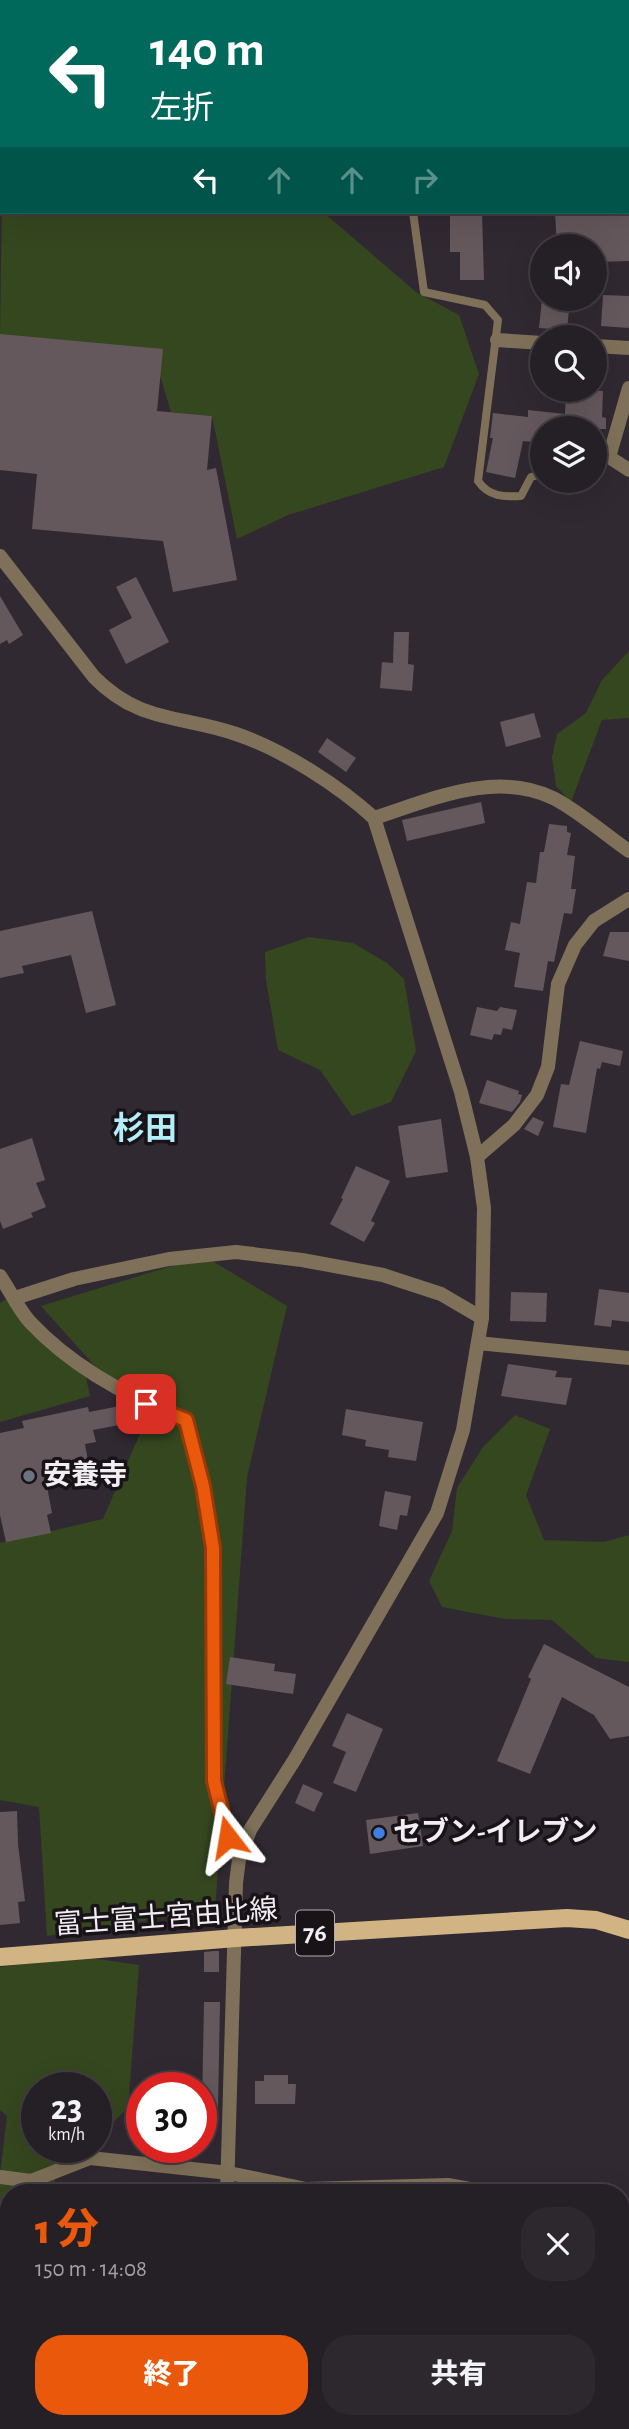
<!DOCTYPE html>
<html lang="ja">
<head>
<meta charset="utf-8">
<style>
  body { margin:0; font-family:"Alegreya Sans","Noto Sans JP",sans-serif; background:#2d272e; color:#f1f3f6; height:100vh; display:flex; flex-direction:column; font-size:26px; white-space:nowrap }
  * { box-sizing:border-box; margin:0 }
  p { font-size:23px; color:#a3a2a7 }
  .icon { flex:none; width:38px; height:38px; fill:none; stroke:currentColor; stroke-width:2; stroke-linecap:round; stroke-linejoin:round }
  .map { position:relative; flex:1; overflow:hidden }
  .side { position:absolute; left:0px; top:2184px; width:630px; height:245px; display:flex; flex-direction:column; background:#251f26; border-radius:28px 28px 0 0; box-shadow:0 7px 28px #0002,0 0 0 2px #423d43 }
  .side>* { flex:none }
  .hud { position:absolute; left:0px; top:0px; width:630px; height:214px; box-shadow:0 7px 28px #0002,0 0 0 2px #423d43; background:#00695c; color:#fff; overflow:hidden }
  .controls { position:absolute; left:530px; top:234px; display:grid; gap:14px }
  .controls a { display:grid; place-items:center; width:77px; height:77px; border-radius:50%; background:#251f26; box-shadow:0 7px 28px #0002,0 0 0 2px #423d43; font-size:35px }
  .speed { position:absolute; left:21px; top:2072px; display:flex; gap:14px; font-size:35px; font-weight:700; text-align:center }
  .speed>* { display:grid; place-content:center; width:91px; height:91px; border-radius:50%; background:#251f26; box-shadow:0 7px 28px #0002,0 0 0 2px #423d43; line-height:1 }
  .speed small { font-size:18px; font-weight:400 }
  .speed .limit { border:10px solid #d22; background:#fff; color:#111 }
  .pin { position:absolute; display:grid; place-items:center; width:60px; height:60px; color:#fff; margin:-30px; border-radius:14px; box-shadow:0 4px 10px #0006 }
  .me { position:absolute; width:77px; margin:-38px; rotate:346deg; stroke-linejoin:round; filter:drop-shadow(0 0 5px #0008) }
  .turn { display:flex; align-items:center; gap:24px; height:147px; padding:0 35px; font-size:32px }
  .turn .icon { width:91px; height:91px; stroke-width:2.5 }
  .turn b { display:block; font-size:49px; line-height:60px }
  .lanes { display:flex; align-items:center; height:66px; padding:0 35px; background:#0003; justify-content:center; gap:35px; direction:ltr }
  .lanes .off { opacity:.35 }
  .round { display:grid; place-items:center; flex:none; width:74px; height:74px; border-radius:28px; background:#2d272e }
  .summary { display:flex; align-items:center; justify-content:space-between; height:119px; padding:0 35px }
  h1 { font-size:42px; font-weight:800; line-height:52px; color:#ea580c }
  .cta { display:flex; gap:14px; margin-top:auto; padding:14px 35px }
  .cta a { flex:1; height:80px; border-radius:28px; background:#ea580c; color:#fff; font-size:28px; font-weight:800; line-height:80px; text-align:center }
  .cta a+a { background:#2d272e; color:#f1f3f6 }
  .map>svg:first-child { display:block }
</style>
</head>
<body>
<div class="map">
<svg width="629" height="2429" viewBox="0 0 629 2429">
  <rect width="100%" height="100%" fill="#312932"/>
  <!-- green -->
  <path fill="#35471f" d="M2,199V212H323L416,292L459,315L479,374L444,467L288,515L237,539L212,416L171,412L152,349L0,338Z
    M629,651V718L602,720L571,802L556,786L552,757L557,734L586,713L602,680Z
    M309,937L353,943L387,963L404,979L416,1051L391,1102L352,1116L320,1070L278,1050L266,980L265,952Z
    M204,1256L287,1306L247,1477L215,1910L47,1936L39,1807L0,1800V1543L103,1519L145,1422L41,1306Z
    M13,1295L85,1373L90,1396L0,1422V1303Z
    M515,1415L550,1429L526,1495L544,1540L604,1542L629,1535V1662L596,1658L552,1620L505,1619L442,1607L429,1581L452,1531L457,1488L483,1447Z
    M84,1957L139,1965L128,2108L96,2139V2088H37V2147H88L55,2179V2193H9V2358L0,2369V2175L7,2116L0,2110V1967Z
    M0,2380L9,2392V2412L0,2418Z"/>
  <!-- building -->
  <path fill="#65585c" d="M450,212H482L484,280H460V252H450Z
    M555,212H629V261L595,262V247H557Z
    M603,295L629,296V328L601,326Z
    M542,299H570L567,330L539,328Z
    M0,334L163,349L157,411L212,416L207,470L216,468L237,580L173,592L163,541L32,529L37,474L0,470Z
    M566,390L603,391L602,417L606,418V429H542V443L523,441L515,478L486,472L493,438H490L493,413L528,417V410L565,414Z
    M136,577L169,642L126,664L109,630L132,618L116,587Z
    M0,596L23,635L9,644L7,640L0,644Z
    M394,632H409L408,664L414,665L412,691L380,688L382,662L393,663Z
    M534,713L541,737L506,747L500,722Z
    M327,738L356,758L346,772L318,752Z
    M481,802L485,823L407,841L402,820Z
    M549,824L567,826V832L571,833L567,855L575,856L571,889H576L572,914L564,913L554,962L548,961L543,991L514,987L520,953L505,950L511,922L520,924L527,882L536,883L540,852H544Z
    M92,911L116,1005L86,1013L71,955L22,966L24,973L0,978V931Z
    M610,932H629V961L603,956Z
    M477,1007L497,1011L500,1007L517,1010L512,1030L503,1028L501,1035L494,1034L492,1040L470,1035Z
    M580,1041L623,1051L620,1066L602,1062L600,1069L597,1068L586,1133L553,1127L561,1084L569,1085Z
    M487,1080L519,1091L518,1094L522,1095L520,1102L512,1112L479,1103Z
    M533,1117L544,1122L538,1136L524,1129Z
    M441,1119L448,1172L406,1178L398,1126Z
    M32,1138L45,1180L36,1183L46,1207L31,1213L33,1217L3,1229L0,1221V1149Z
    M356,1166L390,1181L371,1221L375,1223L364,1242L330,1224L343,1199L341,1198Z
    M599,1289L629,1293V1322L612,1320L611,1327L594,1325Z
    M511,1292L547,1293L546,1322L510,1321Z
    M508,1364L557,1371L555,1377L572,1378L566,1405L501,1396Z
    M120,1406L124,1424L93,1430L96,1442L85,1444L88,1461L77,1463L78,1470L45,1476L52,1513L47,1515L51,1533L6,1542L0,1515V1433L24,1428L22,1421L88,1407L89,1412Z
    M346,1409L423,1422L416,1461L388,1457L389,1450L365,1446L366,1440L342,1435Z
    M385,1491L411,1496L407,1516L400,1515L397,1530L379,1526Z
    M544,1644L629,1687V1736L610,1739L594,1715L562,1697L530,1774L497,1761L531,1679L528,1677Z
    M230,1657L275,1664L274,1671L296,1674L293,1694L226,1684Z
    M347,1713L383,1729L356,1792L333,1783L346,1752L332,1746Z
    M303,1784L323,1793L314,1812L295,1803Z
    M17,1811L18,1844L25,1901L18,1902L20,1923L0,1925V1812Z
    M418,1813L423,1846L370,1854L366,1820Z
    M214,1951H219V1972H204V1952Z
    M204,2002H220L218,2109L202,2108Z
    M264,2075H288V2084H296L295,2104H255V2081H264Z"/>
  <g fill="none" stroke-linecap="round" stroke-linejoin="round">
    <!-- service -->
    <path stroke="#7f7159" stroke-width="8" d="M413,212L424,292L485,305L498,320L478,481C489,497 504,497 521,496L531,477L542,474
      M595,462L611,458"/>
    <!-- minor -->
    <path stroke="#7f7159" stroke-width="14" d="M55,0L56,2
      M249,0V2
      M570,2V0
      M0,160L2,156
      M497,340L542,343
      M595,346L629,348
      M629,388L609,457L629,470
      M374,818C431,800 494,770 553,798C576,809 607,836 629,851
      M477,1157L514,1125L537,1095L548,1067L558,984L575,945L594,921L629,899
      M0,1276C10,1290 18,1309 30,1322C72,1367 130,1398 186,1420L203,1486L213,1548L214,1781L228,1837L239,1859
      M15,1298L74,1279L169,1259L236,1252L302,1260L383,1275L441,1294L482,1318
      M478,1343L629,1358
      M0,2177L31,2181L90,2158L229,2173L306,2189L448,2185L475,2190L477,2193
      M195,2420L201,2429
      M590,2420L595,2429"/>
    <!-- tertiary -->
    <path stroke="#7f7159" stroke-width="14" d="M628,11H629
      M0,136H2
      M0,556L94,677C139,723 180,715 236,734C282,749 339,786 374,818L461,1092L477,1157L484,1208L482,1318L463,1430L437,1513L295,1759L250,1830L239,1859L236,1883L227,2193
      M215,2420L216,2429"/>
    <!-- primary -->
    <path stroke="#d2b484" stroke-width="18" d="M0,1957L236,1938L567,1918L596,1920L629,1930"/>
  </g>
  <g fill="none" stroke-linecap="round" stroke-linejoin="round">
    <!-- route casing -->
    <g stroke="#983908" stroke-width="18">
      <path id="route" d="M146,1404L186,1420L203,1486L213,1548L214,1781L228,1837"/>
    </g>
    <!-- route -->
    <use href="#route" stroke="#ea580c" stroke-width="12"/>
  </g>
  <!-- markers -->
  <circle fill="#6b7280" stroke="#171317" stroke-width="2.5" cx="29" cy="1476" r="7"/>
  <circle fill="#3f7fe0" stroke="#171317" stroke-width="2.5" cx="379" cy="1833" r="7"/>
  <g text-anchor="middle" dominant-baseline="central" stroke-width="7" stroke-linejoin="round" paint-order="stroke">
    <!-- shield labels -->
    <rect fill="#171317" stroke="#b0acb1" stroke-width="2" x="296" y="1910.5" width="38" height="45" rx="5"/>
    <g font-size="26" font-weight="bold" fill="#f2edf3">
      <text x="315" y="1933">76</text>
    </g>
    <!-- poi labels -->
    <g font-size="28" font-weight="bold" fill="#f2edf3" stroke="#171317" text-anchor="start">
      <text x="43" y="1476">安養寺</text>
      <text x="393" y="1833">セブン-イレブン</text>
    </g>
    <!-- street labels -->
    <g font-size="28" fill="#f2edf3" stroke="#171317">
      <text transform="translate(166 1918) rotate(-4)">富士富士宮由比線</text>
    </g>
    <!-- quarter labels -->
    <g font-size="32" font-weight="bold" fill="#b5eefb" stroke="#171317">
      <text x="145" y="1129">杉田</text>
    </g>
  </g>
</svg>
<div class="controls">
<a><svg class="icon" aria-label="sound" viewBox="0 0 24 24"><path d="M4 9h4l5-4v14l-5-4H4zM17 9q2 3 0 6"/></svg></a>
<a><svg class="icon" aria-label="search" viewBox="0 0 24 24"><circle cx="10" cy="10" r="6"/><path d="M15 15l6 6"/></svg></a>
<a><svg class="icon" aria-label="layers" viewBox="0 0 24 24"><path d="M12 4l9 5-9 5-9-5zM3 14l9 5 9-5"/></svg></a>
</div>
<div class="speed"><div>23<small>km/h</small></div><div class="limit">30</div></div>
<div class="pin" style="left:146px;top:1404px;background:#d93025"><svg class="icon" aria-label="arrive" viewBox="0 0 24 24"><path d="M6 21V4h12l-3 4 3 4H6"/></svg></div>
<svg class="me" style="left:228px;top:1837px" viewBox="-20 -20 40 40"><path d="M0-17L14 15 0 8-14 15z" fill="#ea580c" stroke="#fff" stroke-width="4"/></svg>
<div class="hud">
<div class="turn"><svg class="icon" aria-label="left" viewBox="0 0 24 24"><path d="M17 20v-9H6M10 6l-5 5 5 5"/></svg><div><b>140 m</b>左折</div></div>
<div class="lanes"><svg class="icon" aria-label="left" viewBox="0 0 24 24"><path d="M17 20v-9H6M10 6l-5 5 5 5"/></svg><svg class="icon off" aria-label="ahead" viewBox="0 0 24 24"><path d="M12 20V5M6 11l6-6 6 6"/></svg><svg class="icon off" aria-label="ahead" viewBox="0 0 24 24"><path d="M12 20V5M6 11l6-6 6 6"/></svg><svg class="icon off" aria-label="right" viewBox="0 0 24 24"><path d="M7 20v-9h11M14 6l5 5-5 5"/></svg></div>
</div>
<section class="side">
<div class="summary"><div><h1>1 分</h1><p>150 m · 14:08</p></div><a class="round"><svg class="icon" aria-label="close" viewBox="0 0 24 24"><path d="M6 6l12 12M18 6L6 18"/></svg></a></div>
<div class="cta"><a>終了</a><a>共有</a></div>
</section>
</div>
</body>
</html>
